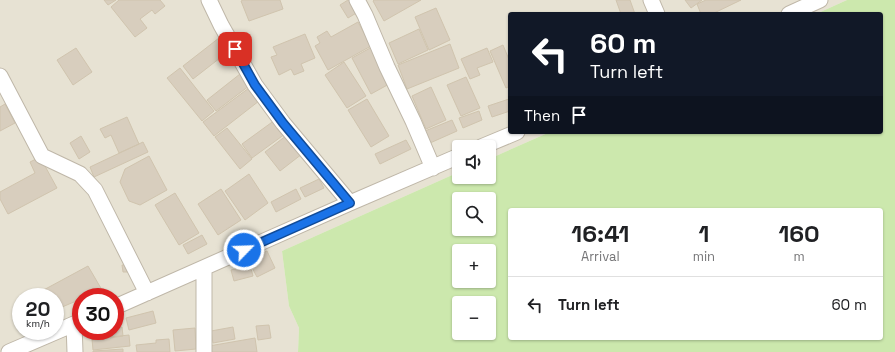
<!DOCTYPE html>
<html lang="en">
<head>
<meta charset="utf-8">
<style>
  body { margin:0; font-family:"Space Grotesk",sans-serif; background:#f6f6f6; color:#202124; height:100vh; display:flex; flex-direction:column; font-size:15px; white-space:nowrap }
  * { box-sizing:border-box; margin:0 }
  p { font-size:13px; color:#757577 }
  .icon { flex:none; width:22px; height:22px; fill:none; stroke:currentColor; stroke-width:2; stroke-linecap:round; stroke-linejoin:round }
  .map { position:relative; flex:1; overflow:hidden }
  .panel { position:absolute; left:508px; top:208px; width:375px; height:132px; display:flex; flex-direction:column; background:#fff; border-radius:4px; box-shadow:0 1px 3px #0004 }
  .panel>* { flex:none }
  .guide { position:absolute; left:508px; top:12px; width:375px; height:122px; border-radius:4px; box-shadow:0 1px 3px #0004; background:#111827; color:#fff; overflow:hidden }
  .buttons { position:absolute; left:452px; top:140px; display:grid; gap:8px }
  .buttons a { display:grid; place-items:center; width:44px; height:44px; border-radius:4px; background:#fff; box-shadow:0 1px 3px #0004; font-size:20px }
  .speed { position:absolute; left:12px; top:288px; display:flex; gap:8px; font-size:20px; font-weight:700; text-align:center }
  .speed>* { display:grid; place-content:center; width:52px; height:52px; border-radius:50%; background:#fff; box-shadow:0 1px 3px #0004; line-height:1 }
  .speed small { font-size:10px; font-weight:400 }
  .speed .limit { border:6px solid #d22; background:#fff; color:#111 }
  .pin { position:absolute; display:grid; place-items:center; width:34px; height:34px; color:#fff; margin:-17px; border-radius:8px; box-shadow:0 2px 6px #0006 }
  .me { position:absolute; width:44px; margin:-22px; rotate:66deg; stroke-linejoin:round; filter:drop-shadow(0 0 3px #0008) }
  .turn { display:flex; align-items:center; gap:14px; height:84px; padding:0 16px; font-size:18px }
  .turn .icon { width:52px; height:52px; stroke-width:2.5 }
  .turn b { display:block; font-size:28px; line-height:34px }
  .then { display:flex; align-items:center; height:38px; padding:0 16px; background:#0003; gap:8px; font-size:15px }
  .eta { display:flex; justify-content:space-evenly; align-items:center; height:68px; text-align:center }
  .eta b { font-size:24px; font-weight:600; line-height:28px }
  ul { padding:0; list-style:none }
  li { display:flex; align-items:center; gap:12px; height:56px; padding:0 16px; border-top:1px solid #e0e0e0 }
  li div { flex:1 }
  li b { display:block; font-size:15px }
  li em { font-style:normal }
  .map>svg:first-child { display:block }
</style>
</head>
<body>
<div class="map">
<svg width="895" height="352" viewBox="0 0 895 352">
  <rect width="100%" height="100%" fill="#f3efe6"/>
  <!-- residential -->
  <path fill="#e7e2d3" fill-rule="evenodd" d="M0,0H847L816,14H510V132H550L489,159V147H459V172L282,251L289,306L299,328L298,352H0ZM21,297H55V331H21ZM81,297H115V331H81Z"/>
  <!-- green -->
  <path fill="#cce8ad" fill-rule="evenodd" d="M847,0H895V352H298L299,328L289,306L282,251L459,172V177H489V159L550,132H881V14H816ZM459,199H489V229H459ZM510,210H881V338H510ZM459,251H489V281H459ZM459,303H489V333H459Z"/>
  <!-- building -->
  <path fill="#d8cebe" stroke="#d0c4ae" d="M104,0H116L108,5Z
    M119,0H160L165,6L155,14L152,10L140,19L147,28L135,37L111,7Z
    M243,0H280L283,9L249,21L241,1Z
    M348,0H351L358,12L348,18L340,5Z
    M374,0H421L384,21L373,1Z
    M616,0H630L635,14H621Z
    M685,0H702L691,8Z
    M706,0H741L712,14H701L697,4Z
    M436,8L450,40L429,50L415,17Z
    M358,22L371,46L328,70L315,46L320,43L317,37L327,31L331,37Z
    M419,29L428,50L398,64L389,43Z
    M305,34L315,58L301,64L304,71L294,75L291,69L279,75L271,57L277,55L273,47Z
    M219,38L229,51L193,79L183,66Z
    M450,44L459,68L407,89L398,65Z
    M503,45L510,62V86L506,88L490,51Z
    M372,47L391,83L371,94L352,58Z
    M76,48L92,72L73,85L57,60Z
    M487,48L493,62L477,68L480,75L470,79L461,59Z
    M344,62L366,96L347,108L325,75Z
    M180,68L214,111L202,121L167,78Z
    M240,74L249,86L216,111L207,100Z
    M466,77L480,108L461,116L447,85Z
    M431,87L446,120L426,129L412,96Z
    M249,88L259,101L214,136L203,122Z
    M367,99L389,136L371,147L348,110Z
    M509,99L510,102V111L492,117L488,106Z
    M5,104L15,123L0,131V107Z
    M479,111L482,120L463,128L459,118Z
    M127,117L139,144L119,153L111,135L105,138L100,129Z
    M275,120L285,134L252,158L242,144Z
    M452,120L457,131L430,143L425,131Z
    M227,128L252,159L240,169L215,137Z
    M287,135L302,154L280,171L265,152Z
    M81,136L90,152L79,159L70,143Z
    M406,140L411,149L380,164L375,154Z
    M143,142L148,152L94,177L90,167Z
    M149,156L167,190L140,205L129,201L120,182L125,169Z
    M40,157L57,188L8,214L0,199V192L35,173L30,162Z
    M249,174L268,203L245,220L225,191Z
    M319,179L324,188L305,197L300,188Z
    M221,189L241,220L218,235L198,204Z
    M296,189L301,199L276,212L271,202Z
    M175,193L199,233L179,245L155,205Z
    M202,235L207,244L188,254L183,245Z
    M267,251L275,268L257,277L248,260Z
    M122,265H127V272H123Z
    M250,265L253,276L234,281L231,270Z
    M88,266L102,290L86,297H81V299L55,310V297H40L38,293Z
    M153,311L156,323L129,330L126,318Z
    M269,325L271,338L258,340L256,326Z
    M122,327L123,336L110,338L109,331H115V328Z
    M233,327L235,339L213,343L211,331Z
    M195,328L196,349L175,351L173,330Z
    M129,335L130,346L93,350L92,339Z
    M255,338L257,352H210L209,346Z
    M169,339L170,352H137L136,345L156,343V340Z
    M123,349V352H93V351Z"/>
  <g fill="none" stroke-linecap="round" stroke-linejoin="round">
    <!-- minor casing -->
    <g stroke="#bfb7a8" stroke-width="17">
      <path id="minor" d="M209,0L221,25L255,85L283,123L350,203
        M357,0L365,15L387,67L413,121L433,168
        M651,0L657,14
        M789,14L820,0
        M0,76L42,156L80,174L95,190L147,293
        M481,147L517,132
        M115,307L350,203L459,156
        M74,324L75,352
        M9,352L81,321
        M204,352V268"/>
    </g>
    <!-- minor -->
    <use href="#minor" stroke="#fff" stroke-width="15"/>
  </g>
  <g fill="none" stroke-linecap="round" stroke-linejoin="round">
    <!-- route casing -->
    <g stroke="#114b97" stroke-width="10">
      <path id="route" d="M235,49L255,85L283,123L350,203L244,250"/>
    </g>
    <!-- route -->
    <use href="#route" stroke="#1a73e8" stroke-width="7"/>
  </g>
</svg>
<div class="buttons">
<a><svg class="icon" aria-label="sound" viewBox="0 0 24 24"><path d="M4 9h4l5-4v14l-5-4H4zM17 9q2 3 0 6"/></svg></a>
<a><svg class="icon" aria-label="search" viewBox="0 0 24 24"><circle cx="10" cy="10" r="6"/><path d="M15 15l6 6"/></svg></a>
<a>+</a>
<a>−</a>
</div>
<div class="speed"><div>20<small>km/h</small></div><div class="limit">30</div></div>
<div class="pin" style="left:235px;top:49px;background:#d93025"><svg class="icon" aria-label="arrive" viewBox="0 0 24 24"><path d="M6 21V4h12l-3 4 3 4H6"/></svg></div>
<svg class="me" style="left:244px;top:250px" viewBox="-20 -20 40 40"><circle r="17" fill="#1a73e8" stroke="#fff" stroke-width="3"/><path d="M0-11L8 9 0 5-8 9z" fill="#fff"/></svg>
<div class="guide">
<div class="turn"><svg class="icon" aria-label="left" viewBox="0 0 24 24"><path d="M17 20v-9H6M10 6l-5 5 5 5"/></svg><div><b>60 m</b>Turn left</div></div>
<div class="then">Then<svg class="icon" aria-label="arrive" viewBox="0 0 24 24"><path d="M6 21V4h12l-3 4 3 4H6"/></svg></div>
</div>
<section class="panel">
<div class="eta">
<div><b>16:41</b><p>Arrival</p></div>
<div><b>1</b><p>min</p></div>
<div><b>160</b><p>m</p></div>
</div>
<ul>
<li><svg class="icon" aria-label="left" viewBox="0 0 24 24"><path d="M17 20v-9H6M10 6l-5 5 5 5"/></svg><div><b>Turn left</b></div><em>60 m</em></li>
</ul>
</section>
</div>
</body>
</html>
